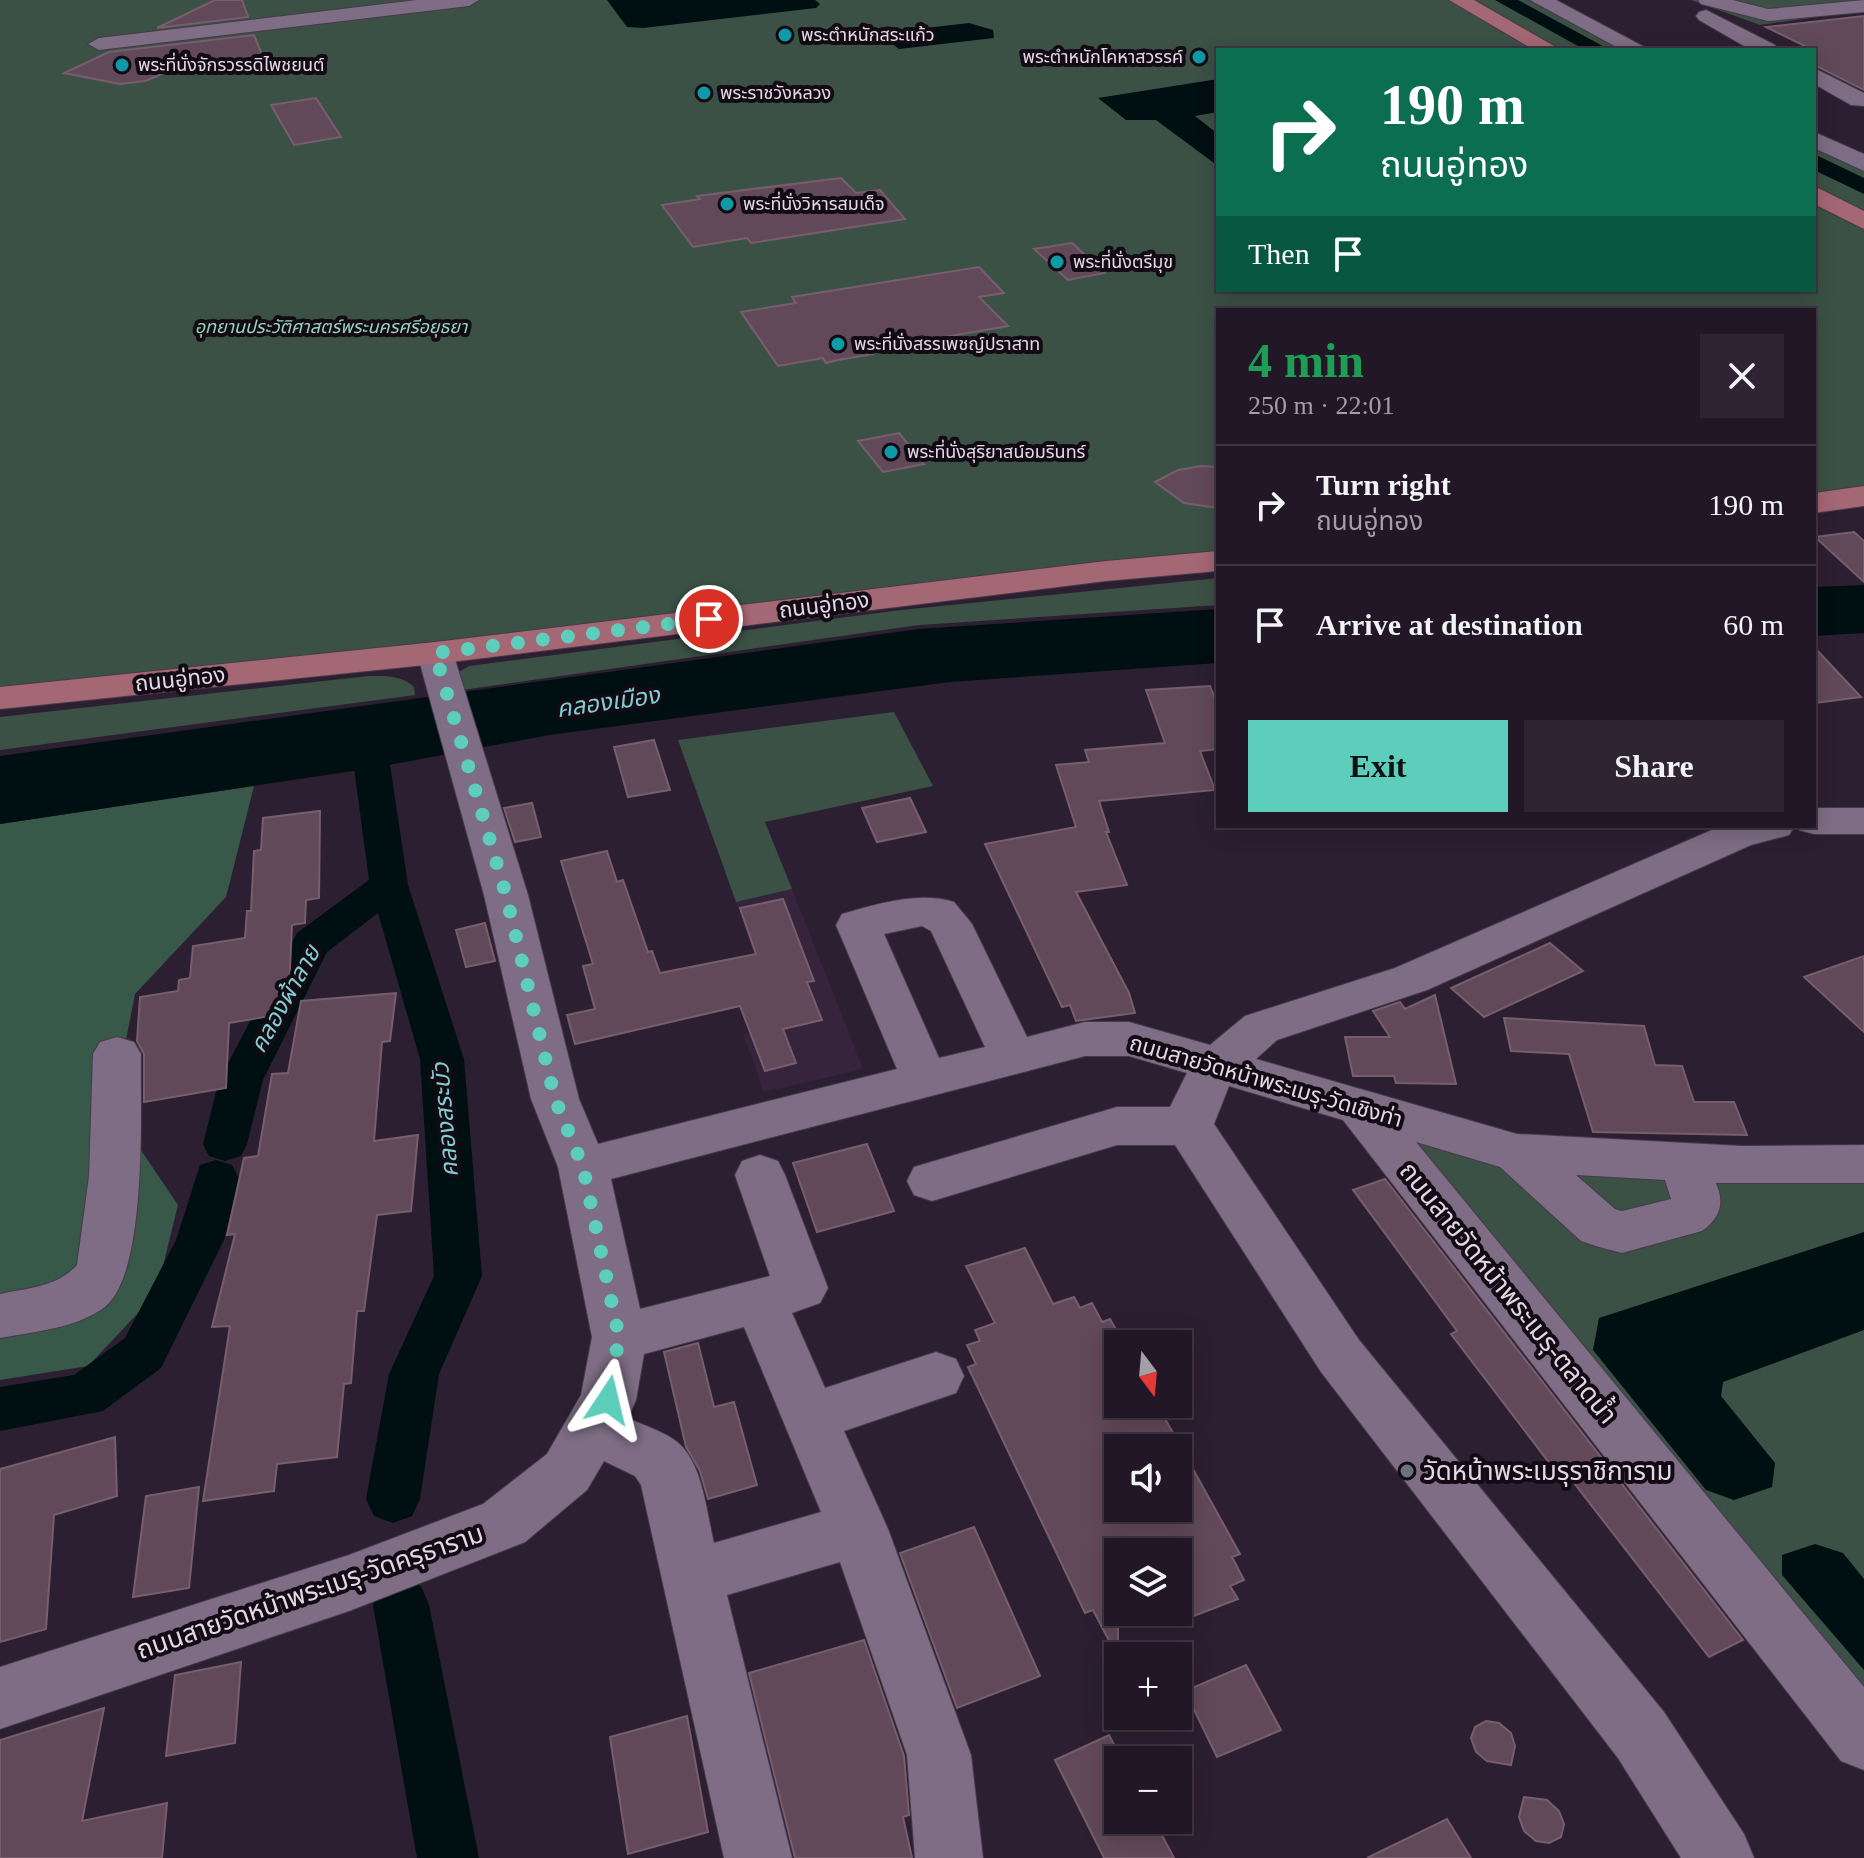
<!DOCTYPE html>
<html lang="en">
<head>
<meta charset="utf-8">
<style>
  body { margin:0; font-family:"Times New Roman","Noto Sans Thai",serif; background:#2e2432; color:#f1f3f6; height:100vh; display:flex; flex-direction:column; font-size:30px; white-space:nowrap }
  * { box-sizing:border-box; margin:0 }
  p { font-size:26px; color:#a29fa7 }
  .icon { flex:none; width:44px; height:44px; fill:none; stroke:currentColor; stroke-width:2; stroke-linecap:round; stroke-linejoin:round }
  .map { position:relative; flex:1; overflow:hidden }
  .drawer { position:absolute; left:1216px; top:308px; width:600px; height:520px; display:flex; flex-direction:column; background:#221726; border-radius:0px; box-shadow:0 4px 20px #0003,0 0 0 2px #3f3643 }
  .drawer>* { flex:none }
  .top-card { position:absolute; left:1216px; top:48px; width:600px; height:244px; border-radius:0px; box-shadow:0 4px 20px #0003,0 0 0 2px #3f3643; background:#0b6e4f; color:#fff; overflow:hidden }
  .needle { width:52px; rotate:164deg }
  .tools { position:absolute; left:1104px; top:1330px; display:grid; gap:16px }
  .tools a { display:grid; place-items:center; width:88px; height:88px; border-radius:0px; background:#221726; box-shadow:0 4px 20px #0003,0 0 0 2px #3f3643; font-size:40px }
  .pin { position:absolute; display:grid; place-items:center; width:68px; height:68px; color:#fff; margin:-34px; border:4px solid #fff; border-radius:50%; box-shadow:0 2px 8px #0007 }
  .me { position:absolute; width:88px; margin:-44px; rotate:10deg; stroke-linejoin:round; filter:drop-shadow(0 0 6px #0008) }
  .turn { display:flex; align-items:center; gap:28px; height:168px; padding:0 32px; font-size:36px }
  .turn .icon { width:104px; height:104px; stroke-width:2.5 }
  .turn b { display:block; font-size:56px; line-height:68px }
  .then { display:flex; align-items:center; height:76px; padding:0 32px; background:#0003; gap:16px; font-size:30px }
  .round { display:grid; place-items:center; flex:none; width:84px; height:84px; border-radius:0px; background:#2e2432 }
  .overview { display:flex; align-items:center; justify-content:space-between; height:136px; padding:0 32px }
  h1 { font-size:48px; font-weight:700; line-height:60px; color:#1e9e55 }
  .button { display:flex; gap:16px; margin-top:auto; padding:16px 32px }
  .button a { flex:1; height:92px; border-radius:0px; background:#5ccebb; color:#111; font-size:32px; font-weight:700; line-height:92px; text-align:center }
  .button a+a { background:#2e2432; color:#f1f3f6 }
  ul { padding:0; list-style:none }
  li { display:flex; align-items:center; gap:24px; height:120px; padding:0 32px; border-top:2px solid #3f3643 }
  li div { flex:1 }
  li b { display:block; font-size:30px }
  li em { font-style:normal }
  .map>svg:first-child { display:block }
</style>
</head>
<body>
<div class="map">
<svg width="1864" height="1858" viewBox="0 0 1864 1858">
  <rect width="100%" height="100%" fill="#2d1f32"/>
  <!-- built -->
  <path fill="#36233c" d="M792,889L863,1069L764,1092L743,1034L778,1025L736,902Z"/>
  <!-- green -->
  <path fill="#3b5146" d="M0,0H1533L1631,50H1218V290H1814V144L1864,169V488L1814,495V310H1218V554L0,691Z
    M1691,0H1864V10L1760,25Z
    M1218,578V605L919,625L462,690L459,672L469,666L901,610Z
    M369,676C386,676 401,675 414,687L415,695L0,750V717Z
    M894,712L933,786L765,822L792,889L736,902L678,740Z
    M1397,1137L1570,1175L1864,1182V1705Z"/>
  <!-- forest -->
  <path fill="#385849" d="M254,786L226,897L135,994L123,1055L128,1131L178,1205L156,1294L88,1366L0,1380V824Z"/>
  <!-- water -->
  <path fill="#000f11" d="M607,0H815L820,4L816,8L643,28L627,27Z
    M969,23L993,30L994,38L899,49L884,37L891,32Z
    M1218,79V112L1195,116L1218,134V166L1156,120H1126L1098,98Z
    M1864,585V633L1814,636V587Z
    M1218,609V663L950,682L549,735L373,768L0,824V756L919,629Z
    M1864,1232V1330L1723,1382L1721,1396L1775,1463L1772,1487L1734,1500L1706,1490L1593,1350L1599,1318Z
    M1815,1544L1843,1553L1864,1579V1670L1782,1575V1555Z"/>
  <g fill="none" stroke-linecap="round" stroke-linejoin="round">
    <!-- canal -->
    <path fill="#000f11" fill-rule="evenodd" d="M1495,0H1518L1610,50H1585Z
      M1814,154L1864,178V194L1814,170Z
      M368,727L381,730L386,738L408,885L464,1059L482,1276L439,1374L420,1499L412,1516L393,1523L374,1516L366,1499L389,1374L434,1276L420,1059L378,913L327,952L263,1080L247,1144L241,1156L225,1161L209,1156L203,1144L219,1080L297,933L369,880L350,738L355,730Z
      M216,1160L232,1165L239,1178L224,1240L161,1368L103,1411L0,1431V1387L74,1375L125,1338L176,1240L200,1165Z
      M401,1579L421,1586L429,1605L479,1858H417L373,1605L381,1586Z"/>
  </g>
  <!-- building -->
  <path fill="#614959" stroke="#775e6d" stroke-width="2" fill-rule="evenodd" d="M215,0H242L248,17L157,28Z
    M1864,16V90L1814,65V50H1784L1809,48L1766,27Z
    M254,35L263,57L179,67L145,81L120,84L64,73L109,52Z
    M316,98L341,137L294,145L271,105Z
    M841,178L856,193L880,190L905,219L751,243L747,238L693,247L662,205L700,199L697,196Z
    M1072,243L1105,273L1068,280L1034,249Z
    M979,267L1004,293L979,297L1008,326L870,350L873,354L838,360L826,363L823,358L778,366L741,312L796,303L792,297Z
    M899,433L924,464L883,472L858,441Z
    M1201,466L1218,467V508L1184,503L1155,482L1178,470Z
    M1854,532L1864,541V582L1815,537Z
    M1814,647L1861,697L1814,703Z
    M1210,686L1218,706V749L1200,751L1215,790L1099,801L1109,832H1106L1127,885L1076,892L1129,993L1135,1013L1076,1021L1070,1005L1062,1007L985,844L1076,827L1056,765L1089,762L1085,750L1165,743L1146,690Z
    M654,740L670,790L628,797L614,747Z
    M910,798L926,832L877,842L862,808Z
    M532,803L541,837L515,842L504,808Z
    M320,811L319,898L306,900L305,923L292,925L288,1013L229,1023L226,1088L144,1102V1054L137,1041L140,997L178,991L179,980L190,978L193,946L245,938L247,911H251L254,851L261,850L263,818Z
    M607,851L617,882L623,880L648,952L652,951L660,973L756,954L740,908L783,899L814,981L807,982L822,1020L783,1029L796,1063L765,1071L740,1006L575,1044L567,1015L595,1009L583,966L593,964L561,861Z
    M485,923L495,961L466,967L456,930Z
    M1550,943L1583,971L1484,1017L1451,988Z
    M1864,956V1032L1804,977Z
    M396,993L390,1041L382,1042L374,1141L418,1135L411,1211L377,1215L364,1311H357L351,1383L344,1384L337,1457L277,1464L274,1491L203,1501L230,1326L212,1327L235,1234L227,1235L244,1158L258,1156L272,1074L288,1073L301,1001Z
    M1435,995L1456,1084L1396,1083L1394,1076H1353L1345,1037H1390L1373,1011L1400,1002L1405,1009Z
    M1504,1018L1644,1026L1655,1065L1682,1066L1694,1102H1734L1747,1135L1593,1132L1569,1054L1511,1051Z
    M867,1144L894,1211L817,1232L793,1163Z
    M1385,1179L1743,1640L1709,1657L1567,1474L1560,1477L1451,1334L1457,1331L1353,1190Z
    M1025,1248L1053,1304L1074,1297L1080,1308L1092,1303L1102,1322L1110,1319L1118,1333V1404H1157L1240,1554L1232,1557L1244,1580L1230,1586L1238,1599L1178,1622V1552H1118V1658L1093,1610L1085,1613L968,1367L976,1364L967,1345L980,1341L975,1330L995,1323L966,1266ZM1118,1448H1178V1508H1118Z
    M698,1343L714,1407L734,1402L757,1485L708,1499L700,1471L686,1447L664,1352Z
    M115,1437L117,1496L54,1515L46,1629L0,1642V1469Z
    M199,1487L189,1588L133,1597L146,1496Z
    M974,1527L1040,1676L957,1708L900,1553Z
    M864,1640L904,1756L909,1815L903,1817L912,1858H795L749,1673Z
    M241,1662L235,1743L166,1756L175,1675Z
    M1246,1665L1281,1730L1217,1757L1185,1691Z
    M104,1708L82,1821L167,1803L162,1858H0V1740Z
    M687,1716L708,1832L628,1854L610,1737Z
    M1486,1721L1499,1723L1511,1733L1515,1746L1511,1765L1487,1761L1476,1752L1471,1738L1475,1727Z
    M1109,1735L1118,1752V1820H1154L1174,1858H1104L1055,1760Z
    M1524,1797L1547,1800L1559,1811L1564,1824L1561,1837L1549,1843L1536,1841L1524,1831L1519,1817Z
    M1447,1819L1471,1858H1367Z"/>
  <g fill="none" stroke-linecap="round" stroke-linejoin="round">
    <!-- minor casing -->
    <g stroke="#463a4a" stroke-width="2">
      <path id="minor" d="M417,0H479L469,6L99,50L88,44L99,38Z
        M1530,0H1556L1650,50H1622Z
        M1698,0H1733L1768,9L1864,0V12L1768,21L1701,4Z
        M1706,10L1775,45L1778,50H1751L1699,20L1696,16L1699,12Z
        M1814,68L1864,93V106L1851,105L1814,84Z
        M1814,132L1864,154V171L1814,148Z
        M435,642L448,645L453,653L528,895L579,1099L598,1144L897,1069L836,925L842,914C878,904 918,891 954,902L972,924L1027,1037L1085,1022H1129L1210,1045L1245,1016L1395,968L1721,826H1795L1789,835L1751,845L1427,990L1277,1040L1256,1059L1517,1134L1742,1146L1864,1145V1183H1716C1725,1204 1720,1218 1702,1231L1622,1253L1599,1247L1581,1241L1500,1167L1416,1142L1864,1687V1770L1841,1761L1343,1120L1229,1086L1214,1124L1359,1340L1664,1712L1744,1834L1754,1858H1681L1618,1758L1321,1372L1175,1145H1117L932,1201L914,1195L907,1181L914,1167L1117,1107H1170L1187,1073L1129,1056H1085L611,1179L640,1309L770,1276L735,1175L742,1161L760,1155L778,1161L785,1175L828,1288L820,1303L792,1313L825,1388L936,1352L956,1359L964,1376L956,1393L844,1431L888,1529L971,1755L983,1858H915L907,1755L840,1562L727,1595L792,1858H724L641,1485L635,1476L604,1461L587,1490L525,1542L349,1611L0,1729V1667L349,1555L483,1504L547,1454L581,1395L592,1337L558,1167L531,1099L484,895L417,653L422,645ZM922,926L931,931L985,1047L939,1058L884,934ZM1576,1175L1665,1180L1671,1199L1622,1211L1615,1209ZM744,1327L821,1512L714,1543C706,1512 703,1458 673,1439C660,1430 642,1425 628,1418L636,1400L644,1354Z
        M1814,808H1864V834H1814L1799,830L1797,826H1814Z
        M117,1037L134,1042L141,1054C140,1110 148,1269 106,1306C79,1328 33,1332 0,1338V1294C28,1288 57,1287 77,1265L89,1176L93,1054L100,1042Z"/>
    </g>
    <!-- major casing -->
    <g stroke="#463a4a" stroke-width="2">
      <path id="major" d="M1449,0H1474L1561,50H1534Z
        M1814,186L1864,211V229L1814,204Z
        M1864,486V506L1814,513V493Z
        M1218,551V571L1106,581L435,664L0,709V687L435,642L1106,561Z"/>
    </g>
    <!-- minor -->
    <use href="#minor" fill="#7e6d84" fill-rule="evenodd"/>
    <!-- major -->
    <use href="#major" fill="#a46774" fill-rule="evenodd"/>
  </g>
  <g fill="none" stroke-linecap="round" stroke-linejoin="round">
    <!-- route -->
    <path stroke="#5ccebb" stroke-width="14" stroke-dasharray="0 25.2" d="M608,1400L619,1337L583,1167L555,1099L506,895L435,653L709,619"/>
  </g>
  <!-- markers -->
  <g fill="#0f9aa8" stroke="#120b14" stroke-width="3">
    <circle cx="785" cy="35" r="8"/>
    <circle cx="1199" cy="57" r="8"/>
    <circle cx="122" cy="65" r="8"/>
    <circle cx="704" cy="93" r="8"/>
    <circle cx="727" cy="204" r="8"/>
    <circle cx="1057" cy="262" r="8"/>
    <circle cx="838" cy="344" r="8"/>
    <circle cx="891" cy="452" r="8"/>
  </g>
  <circle fill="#6b7280" stroke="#120b14" stroke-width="3" cx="1407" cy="1471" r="8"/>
  <g text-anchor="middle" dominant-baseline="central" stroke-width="8" stroke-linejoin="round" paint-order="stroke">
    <!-- far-poi labels -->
    <g font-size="18" fill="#e2d9e5" stroke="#120b14" text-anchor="start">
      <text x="801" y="35">พระตำหนักสระแก้ว</text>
      <text x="1183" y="57" text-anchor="end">พระตำหนักโคหาสวรรค์</text>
      <text x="138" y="65">พระที่นั่งจักรวรรดิไพชยนต์</text>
      <text x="720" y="93">พระราชวังหลวง</text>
      <text x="743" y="204">พระที่นั่งวิหารสมเด็จ</text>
      <text x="1073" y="262">พระที่นั่งตรีมุข</text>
      <text x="854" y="344">พระที่นั่งสรรเพชญ์ปราสาท</text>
      <text x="907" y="452">พระที่นั่งสุริยาสน์อมรินทร์</text>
    </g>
    <!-- far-park labels -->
    <g font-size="18" font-style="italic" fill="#97d5b7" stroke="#120b14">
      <text x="331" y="327">อุทยานประวัติศาสตร์พระนครศรีอยุธยา</text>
    </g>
    <!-- street labels -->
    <g font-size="22" fill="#e2d9e5" stroke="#120b14">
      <text transform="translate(824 605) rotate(-7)">ถนนอู่ทอง</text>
      <text transform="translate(180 679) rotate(-6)">ถนนอู่ทอง</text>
      <text transform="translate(1266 1081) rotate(16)">ถนนสายวัดหน้าพระเมรุ-วัดเชิงท่า</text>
    </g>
    <!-- water labels -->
    <g font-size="24" font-style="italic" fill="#81ced2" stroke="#120b14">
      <text transform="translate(608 702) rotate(-8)">คลองเมือง</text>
      <text transform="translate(285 999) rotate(-61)">คลองผ้าลาย</text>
      <text transform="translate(445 1120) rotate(-95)">คลองสระบัว</text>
    </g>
    <!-- near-street labels -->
    <g font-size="26" fill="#e2d9e5" stroke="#120b14">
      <text transform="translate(1508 1293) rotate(51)">ถนนสายวัดหน้าพระเมรุ-ตลาดน้ำ</text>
      <text transform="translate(310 1592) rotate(-19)">ถนนสายวัดหน้าพระเมรุ-วัดครุธาราม</text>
    </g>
    <!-- near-poi labels -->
    <g font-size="26" fill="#e2d9e5" stroke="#120b14" text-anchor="start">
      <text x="1423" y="1471">วัดหน้าพระเมรุราชิการาม</text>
    </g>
  </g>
</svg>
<div class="tools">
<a><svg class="needle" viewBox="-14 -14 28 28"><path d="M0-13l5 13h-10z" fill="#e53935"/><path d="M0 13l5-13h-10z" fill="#a29fa7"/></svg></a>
<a><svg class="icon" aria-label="sound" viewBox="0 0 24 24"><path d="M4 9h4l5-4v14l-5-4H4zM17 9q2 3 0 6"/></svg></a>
<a><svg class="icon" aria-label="layers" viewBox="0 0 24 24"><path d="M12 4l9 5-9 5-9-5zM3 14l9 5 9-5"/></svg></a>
<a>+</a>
<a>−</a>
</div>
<div class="pin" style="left:709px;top:619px;background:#d93025"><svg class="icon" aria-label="arrive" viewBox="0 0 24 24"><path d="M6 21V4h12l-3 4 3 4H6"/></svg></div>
<svg class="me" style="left:608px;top:1400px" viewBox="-20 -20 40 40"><path d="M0-17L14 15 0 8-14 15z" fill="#5ccebb" stroke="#fff" stroke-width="4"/></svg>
<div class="top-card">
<div class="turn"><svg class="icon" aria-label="right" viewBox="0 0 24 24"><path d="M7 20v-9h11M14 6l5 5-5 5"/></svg><div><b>190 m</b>ถนนอู่ทอง</div></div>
<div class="then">Then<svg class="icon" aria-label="arrive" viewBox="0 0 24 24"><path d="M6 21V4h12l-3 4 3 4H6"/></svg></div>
</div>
<section class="drawer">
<div class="overview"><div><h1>4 min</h1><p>250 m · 22:01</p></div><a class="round"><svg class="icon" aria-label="close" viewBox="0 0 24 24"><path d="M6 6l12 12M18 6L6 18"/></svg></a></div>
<ul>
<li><svg class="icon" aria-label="right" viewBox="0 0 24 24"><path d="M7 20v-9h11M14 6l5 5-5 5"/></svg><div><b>Turn right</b><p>ถนนอู่ทอง</p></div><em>190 m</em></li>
<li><svg class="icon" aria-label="arrive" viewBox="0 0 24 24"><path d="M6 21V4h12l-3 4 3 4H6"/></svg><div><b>Arrive at destination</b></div><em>60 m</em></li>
</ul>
<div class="button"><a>Exit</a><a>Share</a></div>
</section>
</div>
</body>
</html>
